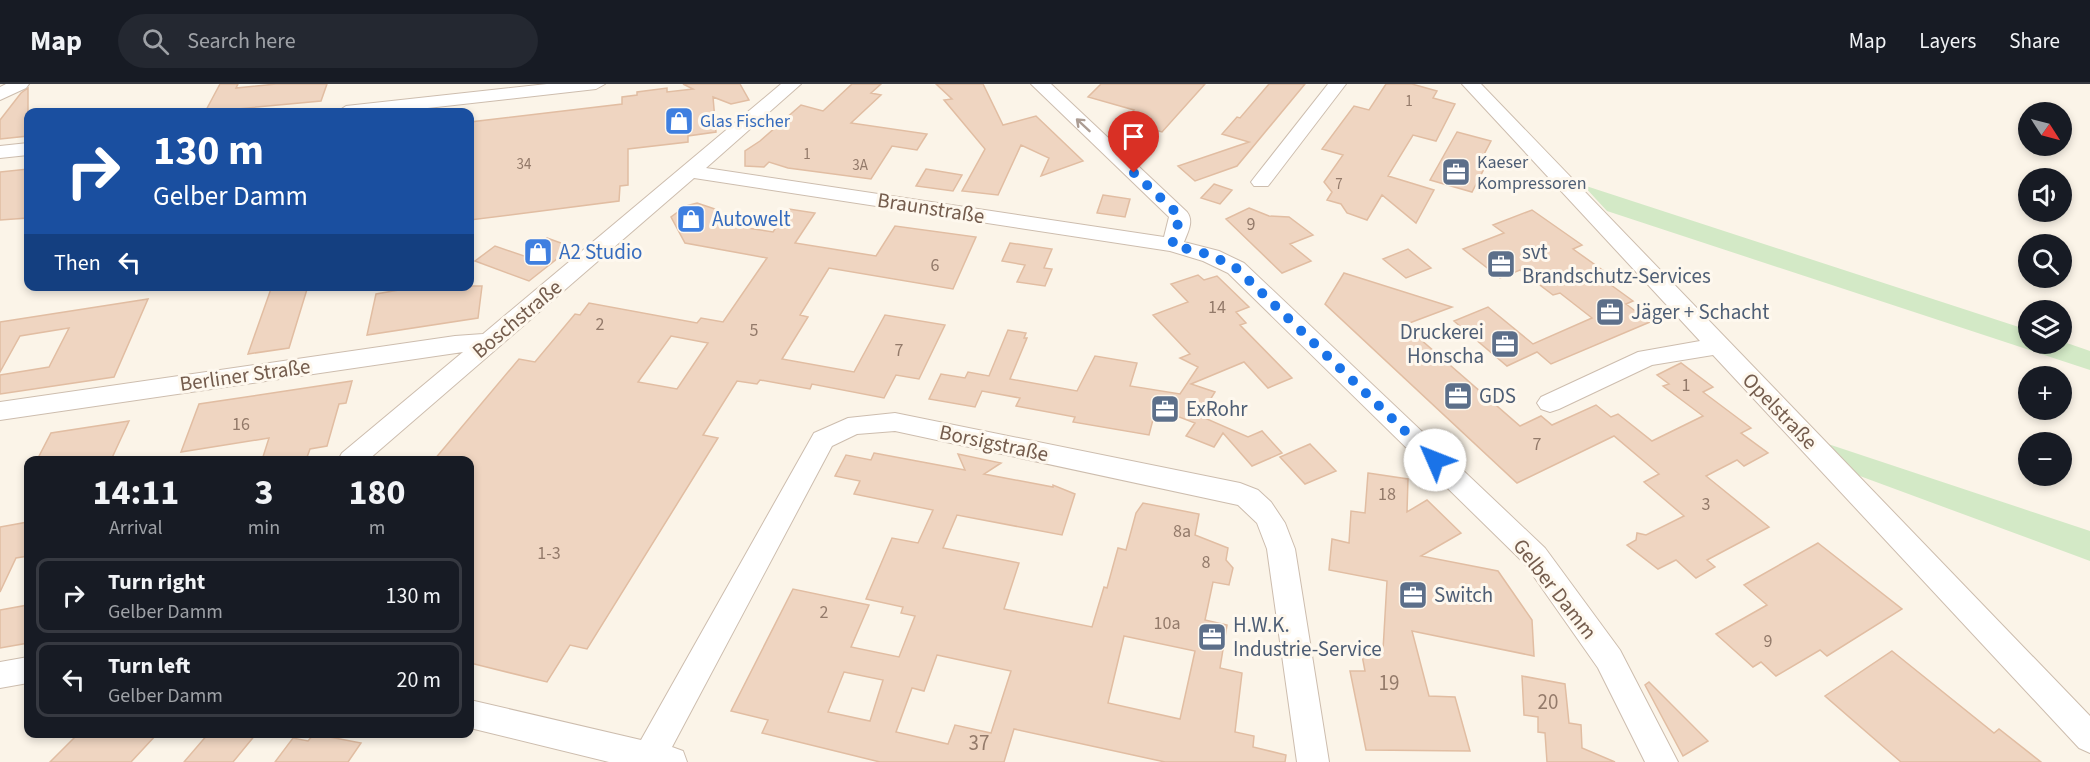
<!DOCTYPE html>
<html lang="en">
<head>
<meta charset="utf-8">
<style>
  body { margin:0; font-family:"Source Sans 3",sans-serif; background:#242831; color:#f1f3f6; height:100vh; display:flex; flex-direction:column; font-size:22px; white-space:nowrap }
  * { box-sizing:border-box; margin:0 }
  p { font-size:20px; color:#9ea1a6 }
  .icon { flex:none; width:33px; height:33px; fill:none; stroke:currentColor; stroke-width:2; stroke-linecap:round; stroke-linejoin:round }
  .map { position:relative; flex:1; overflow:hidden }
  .details { position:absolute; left:24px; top:372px; width:450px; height:282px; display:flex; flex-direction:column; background:#171b24; border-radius:12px; box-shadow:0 3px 9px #0003 }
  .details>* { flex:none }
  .banner { position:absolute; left:24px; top:24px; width:450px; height:183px; border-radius:12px; box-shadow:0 3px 9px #0003; background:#1a4fa0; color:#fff; overflow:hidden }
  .needle { width:39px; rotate:126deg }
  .buttons { position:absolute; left:2018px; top:18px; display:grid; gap:12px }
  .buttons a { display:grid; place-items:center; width:54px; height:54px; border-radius:50%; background:#171b24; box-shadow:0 3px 9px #0003; font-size:30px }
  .pin { position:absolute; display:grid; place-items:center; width:51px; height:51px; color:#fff; margin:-62px -26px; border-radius:50% 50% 50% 0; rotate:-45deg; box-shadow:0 0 6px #0007 }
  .pin .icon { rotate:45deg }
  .me { position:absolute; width:66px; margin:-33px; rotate:314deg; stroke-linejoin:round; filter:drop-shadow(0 0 4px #0008) }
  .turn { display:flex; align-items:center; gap:21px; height:126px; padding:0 30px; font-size:27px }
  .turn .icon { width:78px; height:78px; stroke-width:2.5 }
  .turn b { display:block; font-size:42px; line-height:51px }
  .then { display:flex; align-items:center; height:57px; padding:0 30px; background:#0003; gap:12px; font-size:22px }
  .eta { display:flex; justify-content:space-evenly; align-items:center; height:102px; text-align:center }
  .eta b { font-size:36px; font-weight:700; line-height:42px }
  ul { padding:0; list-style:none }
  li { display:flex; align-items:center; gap:18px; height:75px; margin:0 12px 9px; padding:0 18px; border:3px solid #363941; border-radius:12px }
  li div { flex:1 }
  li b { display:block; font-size:22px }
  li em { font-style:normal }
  header { display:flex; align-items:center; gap:36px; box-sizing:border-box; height:84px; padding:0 30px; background:#171b24; border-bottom:2px solid #363941 }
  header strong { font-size:28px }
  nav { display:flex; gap:33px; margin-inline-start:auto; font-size:21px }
  .search { width:420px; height:54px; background:#242831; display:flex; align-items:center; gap:15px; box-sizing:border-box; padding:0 21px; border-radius:33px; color:#9ea1a6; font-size:22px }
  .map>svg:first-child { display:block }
</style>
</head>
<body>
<header>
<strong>Map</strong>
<div class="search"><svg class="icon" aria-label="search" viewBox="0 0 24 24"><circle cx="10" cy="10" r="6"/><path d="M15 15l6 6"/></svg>Search here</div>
<nav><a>Map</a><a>Layers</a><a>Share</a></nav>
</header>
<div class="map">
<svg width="2090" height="678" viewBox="0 0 2090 678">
  <rect width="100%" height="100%" fill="#fbf4e8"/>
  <!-- green -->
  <path fill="#d3e9c6" d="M1583,101L2028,246V260H2061V257L2090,267V286L1607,127Z
    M1828,360L2090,447V477L1849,388Z"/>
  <!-- building -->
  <path fill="#efd5c1" stroke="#e1bda2" stroke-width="1.5" fill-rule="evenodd" d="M220,0H238L236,4L276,0H327L321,17L205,28Z
    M683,0H740L749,16L731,20L713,13L716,48L688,52V58L628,65V101L620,102L619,117L470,136V38L622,20V13L637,11V8L667,4V8L693,5Z
    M852,0H881L871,9L881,11L851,39L927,50L917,66L892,62L871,95L788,84L769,78L764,83L745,82V67L760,57L801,21L823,27Z
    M936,0H983L1003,41L1036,32L1083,77L1041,92L1049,74L1021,61L998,111L962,107L985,65L944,16L952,15Z
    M1101,0H1205L1162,48L1124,37L1134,26L1088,13Z
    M1269,0H1305L1237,82L1195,97L1178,82L1249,58L1222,50L1237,33L1240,34Z
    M1386,0H1412L1437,7L1433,14L1455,20L1436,57L1413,51L1388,92L1434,106L1416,139L1382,111L1367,136L1347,129L1341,120L1327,116L1332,108L1324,98L1343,71L1322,65L1354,22L1369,26Z
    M28,4V52L0,55V36L21,9Z
    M1457,48L1491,57L1479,80L1486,81L1472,108L1430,96Z
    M28,85V134L0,136V88Z
    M926,85L962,91L953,107L916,102Z
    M1214,100L1232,106L1220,120L1201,114Z
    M1103,111L1130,115L1125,133L1097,129Z
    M697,119L715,125V139L773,148L789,125L815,129L795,159L876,172L895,142L976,153L953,205L829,184L800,231L808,233L782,275L854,288L885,231L945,241L919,295L896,291L884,314L812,300L810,305L760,296L757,300L737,297L703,351L718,354L587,565L570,561L547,598L470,579V376H434L519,275L535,278L575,230L580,231L589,219L697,239L701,234L723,238L767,174L685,159L671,133L686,122ZM671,252L708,259L677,305L638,298Z
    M1249,124L1269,132L1289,133L1313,151L1290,160L1311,177L1282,189L1226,135Z
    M1532,126L1582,161L1573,165L1608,190L1600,193L1633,217L1626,220L1650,238L1551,280L1537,268L1507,282L1454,237L1488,223L1533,260L1592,234L1560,209L1553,211L1520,186L1500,194L1463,165L1504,149L1493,141Z
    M547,154L572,163L529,197L475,177L495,162L524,172Z
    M1010,159L1052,165L1044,184L1052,185L1045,202L1017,198L1025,181L1002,177Z
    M1408,165L1431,184L1406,194L1383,175Z
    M1344,189L1452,223L1404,241L1520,342L1541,332L1552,341L1596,321L1611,333L1618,330L1652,357L1703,332L1663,302L1669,300L1657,291L1681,279L1713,303L1703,308L1751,344L1741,349L1768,369L1744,382L1737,376L1706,392L1769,443L1707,476L1715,483L1696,494L1676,476L1658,485L1627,461L1636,456L1637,449L1646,451L1684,432L1644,398L1659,390L1614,352L1517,399L1325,220Z
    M1198,191L1204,196L1217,192L1249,223L1236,228L1246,239L1240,241L1292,294L1268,304L1244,278L1191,300L1215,308L1200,332L1248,353L1262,347L1282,369L1252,382L1223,349L1214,363L1186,352L1195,339L1156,324L1149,351L1073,338L1075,333L1016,322L1020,314L982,307L975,323L929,315L941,290L965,294L968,288L989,292L1008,246L1026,249L1024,254H1027L1010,295L1077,307L1095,272L1137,279L1130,302L1180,310L1198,283L1180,274L1190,270L1153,231L1188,218L1171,200Z
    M272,202H308L289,264L248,270Z
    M422,202H482L478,234L367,251L376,210Z
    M148,215L114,293L0,310V291L49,283L69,244L20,252L0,288V238Z
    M352,297L346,319L339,320L327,362L310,365L306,376H262L269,354L181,368L199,320Z
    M129,337L111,376H37L51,349Z
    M1310,360L1336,387L1305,400L1280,373Z
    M874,369L965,386L958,370L1001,379L984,390L1053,403V401L1075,410L1062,451L957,431L943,464L1019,479L1004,525L1092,543L1104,503L1107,504L1118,464L1126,466L1136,429L1143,419L1199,430L1195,451L1228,464L1226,476L1233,484L1229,501L1213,498L1205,536L1227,541L1220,584L1242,589L1235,648L1254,652L1253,663L1286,671L1285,678H1165L1014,645L1004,678H880L762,649L768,636L731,627L793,505L869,521L851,563L899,573L915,532L901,529L903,523L866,515L892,454L918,459L933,426L854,410L860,397L835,392L846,371L871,376ZM1124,552L1195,567L1180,635L1108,619ZM937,571L1011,587L991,649L955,641L948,660L896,648L912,604L924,607ZM844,588L883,596L870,637L828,628Z
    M1368,389L1408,395L1407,428L1427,416L1461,449L1421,472L1498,487L1532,536L1534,572L1412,547L1429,612L1455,613L1470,667L1366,666L1350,587H1365L1361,566H1383L1387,497L1329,486L1332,455L1349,459L1351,427L1365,429Z
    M28,438V472L16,474L0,508V443Z
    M1818,459L1902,525L1827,572L1820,566L1776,592L1761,578L1753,583L1716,550L1767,521L1744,501Z
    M28,521V559L0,564V526Z
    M1892,567L1994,649L1999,645L2041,678H1901L1825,612Z
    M1522,592L1565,600L1569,639L1581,641L1582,664L1615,678H1547L1545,649L1538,648V633L1524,631Z
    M1649,598L1708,657L1683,672L1645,601Z
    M78,650H157L131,678H50Z
    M208,650H256L233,678H184Z
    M314,650L361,659L348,678H275L293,654L308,657Z"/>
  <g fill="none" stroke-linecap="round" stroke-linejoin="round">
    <!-- minor casing -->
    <g stroke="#cdbdae" stroke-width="2">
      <path id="minor" d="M6,0H29L26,4L0,16V3Z
        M547,0H605L596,5L392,28H337L346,22Z
        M781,0H801L706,84L1164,153L1169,133L1031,0H1051L1187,128C1194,137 1188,148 1184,158L1219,167L1244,179L1545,464L1620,566L1678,678H1645L1598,584L1525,480L1228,189L1203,177L1170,167L694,94L368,376H338L342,369L463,268L0,336V318L455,252L483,250Z
        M1328,0H1346L1268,102H1254L1251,98L1254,94Z
        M1462,0H1481L2090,632V669L2079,664L1713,271L1652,281L1559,325L1550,328L1541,325L1537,319L1541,313L1638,268L1700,257Z
        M28,59V71L0,74V62Z
        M895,329L1240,399L1258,406L1271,418L1285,439L1295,465L1329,678H1297L1267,465L1257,439L1238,421L895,347L857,350L832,362L672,663L683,667L687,678H609L470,644V616L641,656L814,349L848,334Z
        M28,573V599L0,604V578Z"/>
    </g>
    <!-- minor -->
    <use href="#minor" fill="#fff" fill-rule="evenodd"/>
  </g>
  <!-- one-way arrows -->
  <defs><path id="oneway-shaft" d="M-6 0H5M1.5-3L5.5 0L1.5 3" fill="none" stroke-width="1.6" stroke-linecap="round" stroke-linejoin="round" transform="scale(1.5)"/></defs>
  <use stroke="#ac9d94" href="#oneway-shaft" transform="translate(1083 41) rotate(-137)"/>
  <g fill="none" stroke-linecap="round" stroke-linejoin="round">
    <!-- route -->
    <path stroke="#1a73e8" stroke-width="10" stroke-dasharray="0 18" d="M1134,89L1180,132L1172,161L1211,171L1236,184L1435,376"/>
  </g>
  <!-- icons -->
  <defs>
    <g id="shop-square" transform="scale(1.5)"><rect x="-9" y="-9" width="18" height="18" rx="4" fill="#3f7fe0" stroke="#fef8ee"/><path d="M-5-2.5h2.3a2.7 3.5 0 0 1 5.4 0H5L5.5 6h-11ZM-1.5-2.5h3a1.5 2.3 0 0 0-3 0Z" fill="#fff"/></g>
    <g id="office-square" transform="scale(1.5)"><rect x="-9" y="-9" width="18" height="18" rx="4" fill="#5c6f8a" stroke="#fef8ee"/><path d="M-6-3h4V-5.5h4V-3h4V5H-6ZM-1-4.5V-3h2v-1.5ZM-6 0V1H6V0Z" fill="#fff"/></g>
  </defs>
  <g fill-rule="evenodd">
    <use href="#shop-square" x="679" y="37"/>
    <use href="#office-square" x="1456" y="88"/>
    <use href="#shop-square" x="691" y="135"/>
    <use href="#shop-square" x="538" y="168"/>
    <use href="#office-square" x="1501" y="180"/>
    <use href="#office-square" x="1610" y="228"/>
    <use href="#office-square" x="1505" y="260"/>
    <use href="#office-square" x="1458" y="312"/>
    <use href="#office-square" x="1165" y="325"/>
    <use href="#office-square" x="1413" y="511"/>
    <use href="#office-square" x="1212" y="553"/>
  </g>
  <g text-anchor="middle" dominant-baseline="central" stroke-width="6" stroke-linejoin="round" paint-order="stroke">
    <!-- far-number labels -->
    <g font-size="15" fill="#937a6a">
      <text x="1409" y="17">1</text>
      <text x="807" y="70">1</text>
      <text x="524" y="80">34</text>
      <text x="860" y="81">3A</text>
      <text x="1339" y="100">7</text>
    </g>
    <!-- far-shop labels -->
    <g font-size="18" fill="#366cbe" stroke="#fef8ee" text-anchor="start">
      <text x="700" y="37">Glas Fischer</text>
    </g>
    <!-- far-service labels -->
    <g font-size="18" fill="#4e5e75" stroke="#fef8ee" text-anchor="start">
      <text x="1477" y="78">Kaeser<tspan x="1477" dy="21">Kompressoren</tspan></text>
    </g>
    <!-- number labels -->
    <g font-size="18" fill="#937a6a">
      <text x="1251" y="140">9</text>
      <text x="935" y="181">6</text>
      <text x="1217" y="223">14</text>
      <text x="600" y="240">2</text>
      <text x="754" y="246">5</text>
      <text x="899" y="266">7</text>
      <text x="1686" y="301">1</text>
      <text x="241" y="340">16</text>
      <text x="1537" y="360">7</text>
      <text x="1387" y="410">18</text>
      <text x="1706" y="420">3</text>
      <text x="1182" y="447">8a</text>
      <text x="549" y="469">1-3</text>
      <text x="1206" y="478">8</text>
      <text x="824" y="528">2</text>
      <text x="1167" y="539">10a</text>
      <text x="1768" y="557">9</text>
    </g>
    <!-- street labels -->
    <g font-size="21" fill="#745c4d" stroke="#fef8ee">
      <text transform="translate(931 124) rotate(9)">Braunstraße</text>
      <text transform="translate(517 235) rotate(-40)">Boschstraße</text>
      <text transform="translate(245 291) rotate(-8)">Berliner Straße</text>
      <text transform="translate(1780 327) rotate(46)">Opelstraße</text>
      <text transform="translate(994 359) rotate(12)">Borsigstraße</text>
      <text transform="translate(1555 505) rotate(52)">Gelber Damm</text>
    </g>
    <!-- shop labels -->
    <g font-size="21" fill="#366cbe" stroke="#fef8ee" text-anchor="start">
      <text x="712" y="135">Autowelt</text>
      <text x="559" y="168">A2 Studio</text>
    </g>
    <!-- service labels -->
    <g font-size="21" fill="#4e5e75" stroke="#fef8ee" text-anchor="start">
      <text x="1522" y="168">svt<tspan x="1522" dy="24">Brandschutz-Services</tspan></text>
      <text x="1631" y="228">Jäger + Schacht</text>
      <text x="1484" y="248" text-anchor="end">Druckerei<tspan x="1484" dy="24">Honscha</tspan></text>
      <text x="1479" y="312">GDS</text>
      <text x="1186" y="325">ExRohr</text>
      <text x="1434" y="511">Switch</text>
      <text x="1233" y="541">H.W.K.<tspan x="1233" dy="24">Industrie-Service</tspan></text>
    </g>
    <!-- near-number labels -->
    <g font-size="21" fill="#937a6a">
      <text x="1389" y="599">19</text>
      <text x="1548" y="618">20</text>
      <text x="979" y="659">37</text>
    </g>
  </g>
</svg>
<div class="buttons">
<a><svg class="needle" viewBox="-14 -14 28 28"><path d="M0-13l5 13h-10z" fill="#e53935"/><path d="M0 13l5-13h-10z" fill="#9ea1a6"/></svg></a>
<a><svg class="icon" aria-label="sound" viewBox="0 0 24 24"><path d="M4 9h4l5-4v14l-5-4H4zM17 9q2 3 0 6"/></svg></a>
<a><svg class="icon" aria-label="search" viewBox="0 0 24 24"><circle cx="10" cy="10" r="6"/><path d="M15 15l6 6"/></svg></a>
<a><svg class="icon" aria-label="layers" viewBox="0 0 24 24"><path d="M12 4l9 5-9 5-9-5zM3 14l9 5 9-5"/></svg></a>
<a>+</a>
<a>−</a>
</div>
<div class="pin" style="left:1134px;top:89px;background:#d93025"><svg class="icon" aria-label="arrive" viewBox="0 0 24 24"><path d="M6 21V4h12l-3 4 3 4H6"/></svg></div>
<svg class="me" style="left:1435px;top:376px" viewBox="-20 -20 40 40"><circle r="19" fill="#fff"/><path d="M0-13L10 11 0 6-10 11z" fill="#1a73e8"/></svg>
<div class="banner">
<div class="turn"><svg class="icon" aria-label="right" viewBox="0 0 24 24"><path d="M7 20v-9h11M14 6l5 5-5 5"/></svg><div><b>130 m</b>Gelber Damm</div></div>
<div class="then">Then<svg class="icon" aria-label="left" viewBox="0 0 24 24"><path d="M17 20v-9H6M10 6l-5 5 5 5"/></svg></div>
</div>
<section class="details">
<div class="eta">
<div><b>14:11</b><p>Arrival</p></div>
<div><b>3</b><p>min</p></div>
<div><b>180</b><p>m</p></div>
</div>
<ul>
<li><svg class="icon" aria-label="right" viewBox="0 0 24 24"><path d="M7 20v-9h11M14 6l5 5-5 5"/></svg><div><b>Turn right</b><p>Gelber Damm</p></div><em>130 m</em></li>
<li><svg class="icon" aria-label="left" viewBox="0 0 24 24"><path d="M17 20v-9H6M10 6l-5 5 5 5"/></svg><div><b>Turn left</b><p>Gelber Damm</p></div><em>20 m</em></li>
</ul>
</section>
</div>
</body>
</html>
